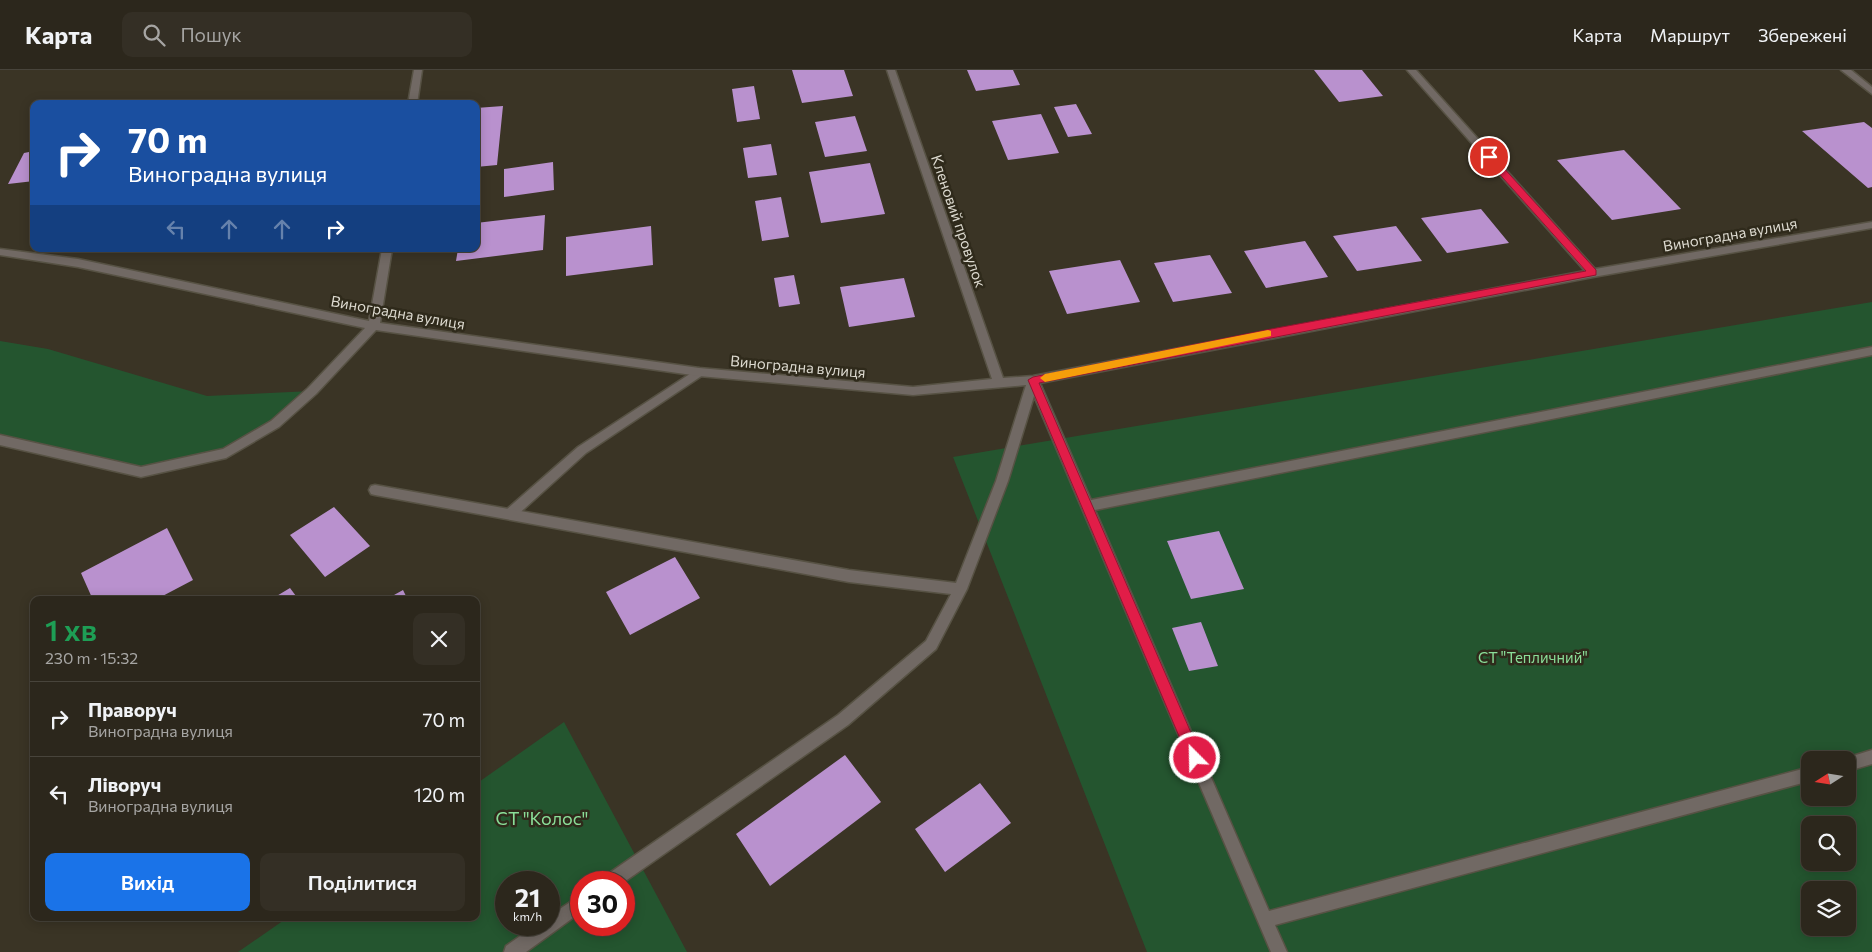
<!DOCTYPE html>
<html lang="uk">
<head>
<meta charset="utf-8">
<style>
  body { margin:0; font-family:Commissioner,sans-serif; background:#342f25; color:#f1f3f6; height:100vh; display:flex; flex-direction:column; font-size:19px; white-space:nowrap }
  * { box-sizing:border-box; margin:0 }
  p { font-size:16px; color:#a6a5a3 }
  .icon { flex:none; width:28px; height:28px; fill:none; stroke:currentColor; stroke-width:2; stroke-linecap:round; stroke-linejoin:round }
  .map { position:relative; flex:1; overflow:hidden }
  .sheet { position:absolute; left:30px; top:526px; width:450px; height:325px; display:flex; flex-direction:column; background:#2c271c; border-radius:10px; box-shadow:0 2px 12px #0003,0 0 0 1px #48443b }
  .sheet>* { flex:none }
  .banner { position:absolute; left:30px; top:30px; width:450px; height:152px; border-radius:10px; box-shadow:0 2px 12px #0003,0 0 0 1px #48443b; background:#1a4fa0; color:#fff; overflow:hidden }
  .needle { width:32px; rotate:258deg }
  .fabs { position:absolute; left:1801px; top:681px; display:grid; gap:10px }
  .fabs a { display:grid; place-items:center; width:55px; height:55px; border-radius:10px; background:#2c271c; box-shadow:0 2px 12px #0003,0 0 0 1px #48443b; font-size:25px }
  .speed { position:absolute; left:495px; top:801px; display:flex; gap:10px; font-size:25px; font-weight:700; text-align:center }
  .speed>* { display:grid; place-content:center; width:65px; height:65px; border-radius:50%; background:#2c271c; box-shadow:0 2px 12px #0003,0 0 0 1px #48443b; line-height:1 }
  .speed small { font-size:12px; font-weight:400 }
  .speed .limit { border:8px solid #d22; background:#fff; color:#111 }
  .pin { position:absolute; display:grid; place-items:center; width:42px; height:42px; color:#fff; margin:-21px; border:2px solid #fff; border-radius:50%; box-shadow:0 1px 5px #0007 }
  .me { position:absolute; width:55px; margin:-28px; rotate:337deg; stroke-linejoin:round; filter:drop-shadow(0 0 4px #0008) }
  .turn { display:flex; align-items:center; gap:18px; height:105px; padding:0 15px; font-size:22px }
  .turn .icon { width:65px; height:65px; stroke-width:2.5 }
  .turn b { display:block; font-size:35px; line-height:42px }
  .lanes { display:flex; align-items:center; height:48px; padding:0 15px; background:#0003; justify-content:center; gap:25px; direction:ltr }
  .lanes .off { opacity:.35 }
  .round { display:grid; place-items:center; flex:none; width:52px; height:52px; border-radius:10px; background:#342f25 }
  .headline { display:flex; align-items:center; justify-content:space-between; height:85px; padding:0 15px }
  h1 { font-size:30px; font-weight:600; line-height:38px; color:#1e9e55 }
  .primary-button { display:flex; gap:10px; margin-top:auto; padding:10px 15px }
  .primary-button a { flex:1; height:58px; border-radius:10px; background:#1a73e8; color:#fff; font-size:20px; font-weight:600; line-height:58px; text-align:center }
  .primary-button a+a { background:#342f25; color:#f1f3f6 }
  ul { padding:0; list-style:none }
  li { display:flex; align-items:center; gap:15px; height:75px; padding:0 15px; border-top:1px solid #48443b }
  li div { flex:1 }
  li b { display:block; font-size:19px }
  li em { font-style:normal }
  header { display:flex; align-items:center; gap:30px; box-sizing:border-box; height:70px; padding:0 25px; background:#2c271c; border-bottom:1px solid #48443b }
  header strong { font-size:24px }
  nav { display:flex; gap:28px; margin-inline-start:auto; font-size:18px }
  .search { width:350px; height:45px; background:#342f25; display:flex; align-items:center; gap:12px; box-sizing:border-box; padding:0 18px; border-radius:10px; color:#a6a5a3; font-size:19px }
  .map>svg:first-child { display:block }
</style>
</head>
<body>
<header>
<strong>Карта</strong>
<div class="search"><svg class="icon" aria-label="search" viewBox="0 0 24 24"><circle cx="10" cy="10" r="6"/><path d="M15 15l6 6"/></svg>Пошук</div>
<nav><a>Карта</a><a>Маршрут</a><a>Збережені</a></nav>
</header>
<div class="map">
<svg width="1872" height="882" viewBox="0 0 1872 882">
  <rect width="100%" height="100%" fill="#3a3425"/>
  <!-- green -->
  <path fill="#24552f" fill-rule="evenodd" d="M1872,232V882H1147L953,387ZM1810,690H1848V728H1810ZM1810,755H1848V792H1810ZM1810,820H1848V858H1810Z
    M0,271L48,279L207,326L312,321L275,354L226,383L141,402L0,370Z
    M564,652L687,882H238L287,848H476V714ZM506,812H549V855H506ZM581,812H624V855H581Z"/>
  <!-- building -->
  <path fill="#b991ce" d="M792,0H844L853,26L802,33Z
    M967,0H1013L1020,15L976,21Z
    M1314,0H1362L1383,26L1339,32Z
    M754,16L760,49L737,52L732,19Z
    M1076,34L1092,64L1068,67L1054,37Z
    M503,36L497,95L476,97V38Z
    M1041,44L1059,83L1008,90L992,51Z
    M855,46L867,81L825,87L815,52Z
    M1864,52L1872,58V117L1868,118L1802,61Z
    M771,74L777,105L748,108L743,78Z
    M1624,80L1681,139L1612,150L1557,90Z
    M34,81V111L8,114L24,83Z
    M553,92L554,120L504,127V99Z
    M870,93L885,144L821,153L809,102Z
    M781,127L789,167L762,171L755,131Z
    M1481,139L1509,173L1447,183L1421,148Z
    M545,145L543,180L456,191L458,179H476V153Z
    M651,156L653,195L566,206V167Z
    M1396,156L1422,191L1357,201L1333,166Z
    M1305,171L1328,207L1266,218L1244,181Z
    M1210,185L1232,223L1173,232L1154,193Z
    M1120,190L1140,232L1067,244L1049,201Z
    M794,205L800,234L779,237L774,208Z
    M904,208L915,247L849,257L840,217Z
    M334,437L370,476L325,507L290,465Z
    M167,458L193,510L155,530H93L81,503Z
    M1219,461L1244,519L1191,529L1167,471Z
    M675,487L700,528L630,565L606,522Z
    M290,518L299,530H270Z
    M403,520L408,530H385Z
    M1201,552L1218,596L1189,601L1172,558Z
    M845,685L881,732L770,816L736,764Z
    M980,713L1011,753L945,802L915,759Z"/>
  <g fill="none" stroke-linecap="round" stroke-linejoin="round">
    <!-- lane casing -->
    <g stroke="#575244" stroke-width="3">
      <path id="lane" d="M699,298L705,302L703,305L586,383L514,448L510,449L506,448L504,444L506,440L578,377Z"/>
    </g>
    <!-- street casing -->
    <g stroke="#575244" stroke-width="3">
      <path id="street" d="M414,0H422L417,34H408Z
        M887,0H895L1003,308L1033,306L1585,201L1407,0H1416L1595,199L1872,152V158L1593,207L1040,313L1091,430L1872,277V285L1095,440L1269,841L1810,697V711L1275,855L1287,882H1271L1034,326L1008,411L967,519L936,579L848,655L624,812H603L605,806L838,645L926,571L951,524L849,512L375,425L371,424L369,420L371,416L375,415L849,500L956,513L996,411L1026,315L913,325L699,306L376,260L316,324L279,357L226,388L141,407L0,375V365L141,397L223,379L271,351L308,318L365,258L78,197L0,185V179L78,189L369,251L382,179H392L380,253L699,298L913,317L992,309Z
        M1841,0H1851L1872,17V24Z
        M1872,680V694L1848,701V690L1843,689Z
        M581,825V842L526,882H504L506,876L536,855H549V846Z"/>
    </g>
    <!-- lane -->
    <use href="#lane" fill="#716964" fill-rule="evenodd"/>
    <!-- street -->
    <use href="#street" fill="#716964" fill-rule="evenodd"/>
  </g>
  <!-- route -->
  <path fill="#e11d48" stroke="#92132f" d="M1489,84L1492,85L1596,200V205L1039,313L1202,688L1200,692L1195,694L1190,692L1028,310L1033,307L1271,259L1586,201L1486,89V85Z"/>
  <!-- slow -->
  <path fill="#f59e0b" d="M1268,260L1271,261V266L1045,312L1040,308L1045,304Z"/>
  <g text-anchor="middle" dominant-baseline="central" stroke-width="5" stroke-linejoin="round" paint-order="stroke">
    <!-- street labels -->
    <g font-size="15" fill="#dcd9cf" stroke="#2f2a1b">
      <text transform="translate(959 151) rotate(71)">Кленовий провулок</text>
      <text transform="translate(1730 164) rotate(-10)">Виноградна вулиця</text>
      <text transform="translate(398 242) rotate(10)">Виноградна вулиця</text>
      <text transform="translate(798 296) rotate(5)">Виноградна вулиця</text>
    </g>
    <!-- park labels -->
    <g font-size="15" fill="#8ade98" stroke="#2f2a1b">
      <text x="1533" y="587">СТ "Тепличний"</text>
    </g>
    <!-- near-park labels -->
    <g font-size="18" fill="#8ade98" stroke="#2f2a1b">
      <text x="542" y="748">СТ "Колос"</text>
    </g>
  </g>
</svg>
<div class="fabs">
<a><svg class="needle" viewBox="-14 -14 28 28"><path d="M0-13l5 13h-10z" fill="#e53935"/><path d="M0 13l5-13h-10z" fill="#a6a5a3"/></svg></a>
<a><svg class="icon" aria-label="search" viewBox="0 0 24 24"><circle cx="10" cy="10" r="6"/><path d="M15 15l6 6"/></svg></a>
<a><svg class="icon" aria-label="layers" viewBox="0 0 24 24"><path d="M12 4l9 5-9 5-9-5zM3 14l9 5 9-5"/></svg></a>
</div>
<div class="speed"><div>21<small>km/h</small></div><div class="limit">30</div></div>
<div class="pin" style="left:1489px;top:87px;background:#d93025"><svg class="icon" aria-label="arrive" viewBox="0 0 24 24"><path d="M6 21V4h12l-3 4 3 4H6"/></svg></div>
<svg class="me" style="left:1195px;top:688px" viewBox="-20 -20 40 40"><circle r="17" fill="#e11d48" stroke="#fff" stroke-width="3"/><path d="M0-11L8 9 0 5-8 9z" fill="#fff"/></svg>
<div class="banner">
<div class="turn"><svg class="icon" aria-label="right" viewBox="0 0 24 24"><path d="M7 20v-9h11M14 6l5 5-5 5"/></svg><div><b>70 m</b>Виноградна вулиця</div></div>
<div class="lanes"><svg class="icon off" aria-label="left" viewBox="0 0 24 24"><path d="M17 20v-9H6M10 6l-5 5 5 5"/></svg><svg class="icon off" aria-label="ahead" viewBox="0 0 24 24"><path d="M12 20V5M6 11l6-6 6 6"/></svg><svg class="icon off" aria-label="ahead" viewBox="0 0 24 24"><path d="M12 20V5M6 11l6-6 6 6"/></svg><svg class="icon" aria-label="right" viewBox="0 0 24 24"><path d="M7 20v-9h11M14 6l5 5-5 5"/></svg></div>
</div>
<section class="sheet">
<div class="headline"><div><h1>1 хв</h1><p>230 m · 15:32</p></div><a class="round"><svg class="icon" aria-label="close" viewBox="0 0 24 24"><path d="M6 6l12 12M18 6L6 18"/></svg></a></div>
<ul>
<li><svg class="icon" aria-label="right" viewBox="0 0 24 24"><path d="M7 20v-9h11M14 6l5 5-5 5"/></svg><div><b>Праворуч</b><p>Виноградна вулиця</p></div><em>70 m</em></li>
<li><svg class="icon" aria-label="left" viewBox="0 0 24 24"><path d="M17 20v-9H6M10 6l-5 5 5 5"/></svg><div><b>Ліворуч</b><p>Виноградна вулиця</p></div><em>120 m</em></li>
</ul>
<div class="primary-button"><a>Вихід</a><a>Поділитися</a></div>
</section>
</div>
</body>
</html>
